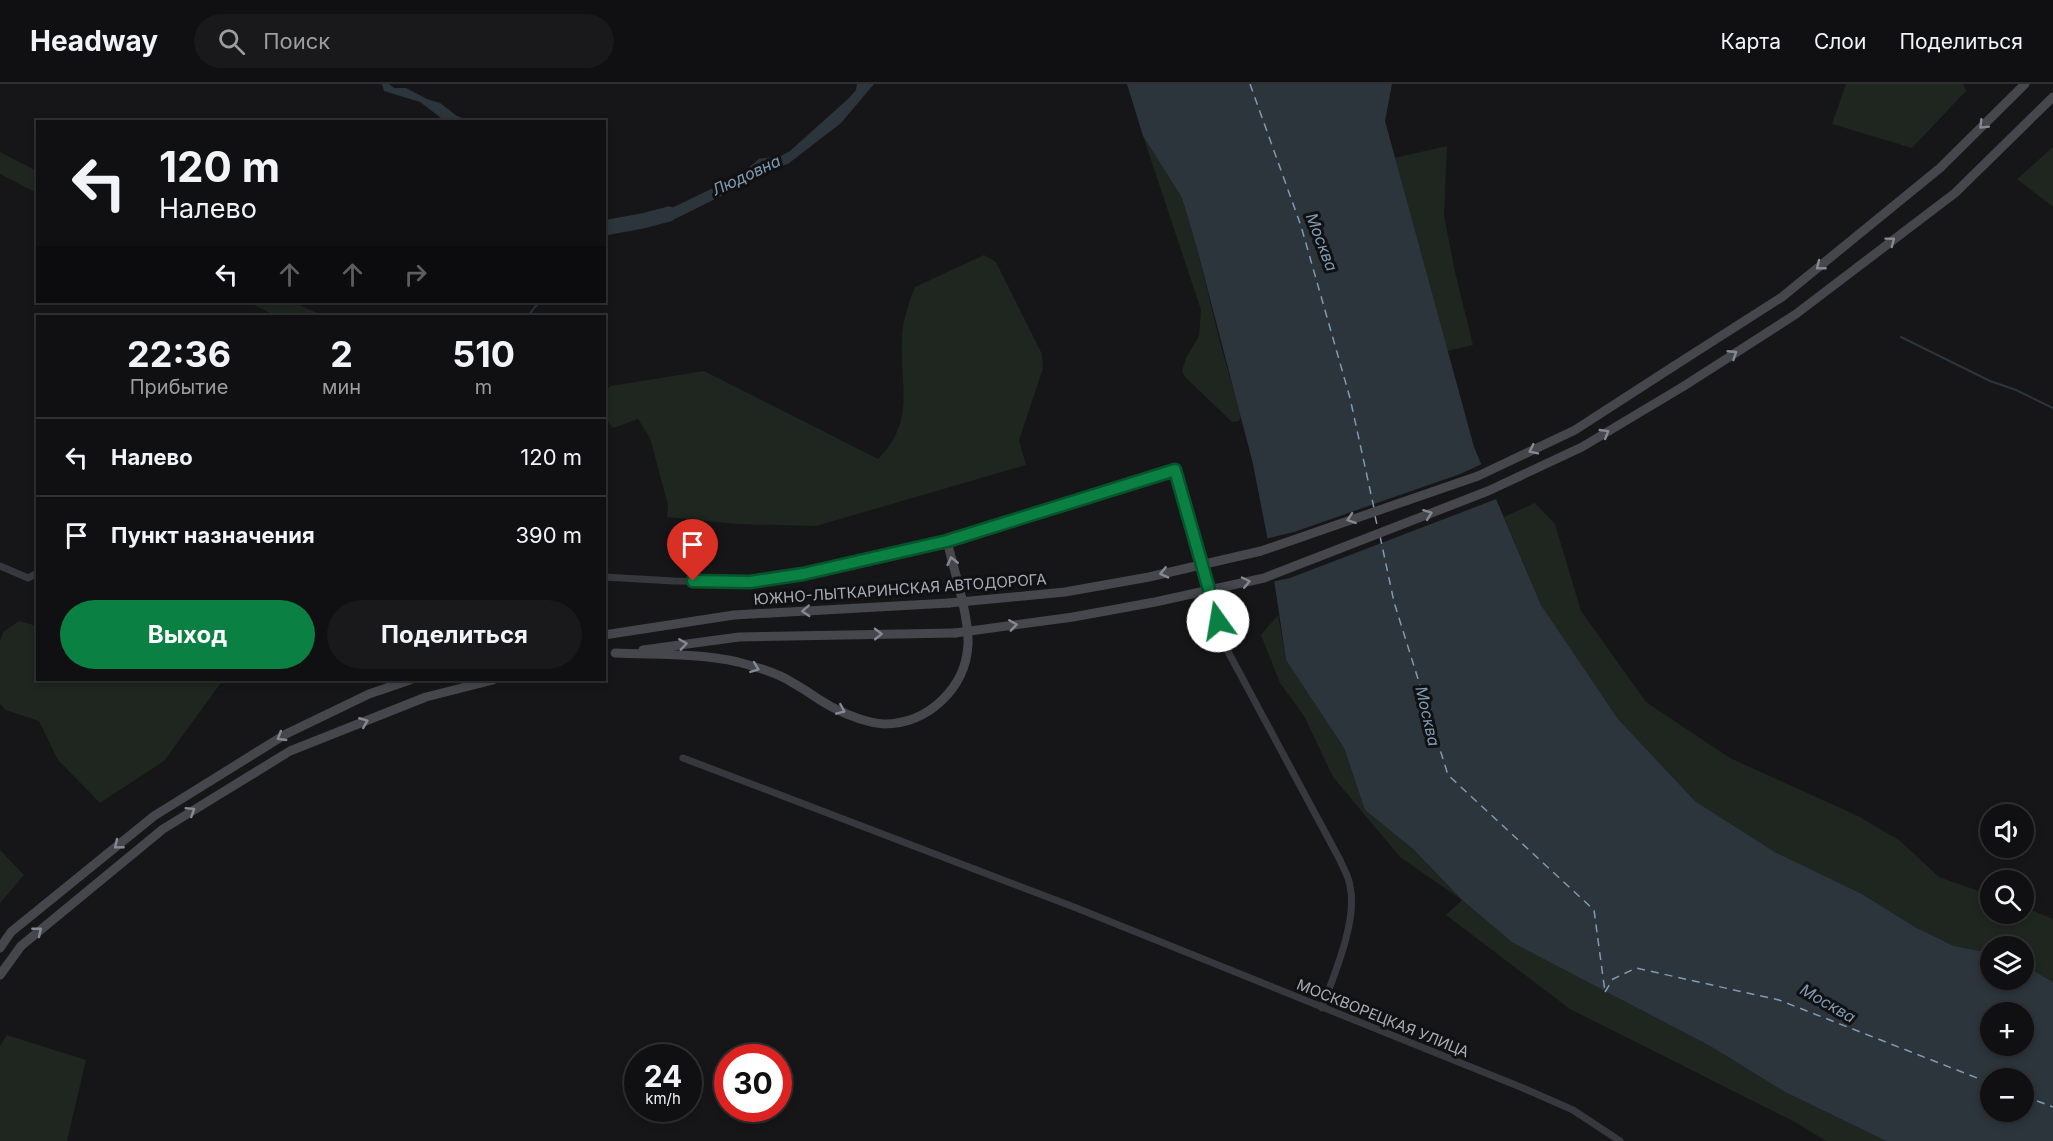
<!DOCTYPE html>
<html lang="ru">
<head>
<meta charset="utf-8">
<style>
  body { margin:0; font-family:Inter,sans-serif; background:#19191b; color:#f1f3f6; height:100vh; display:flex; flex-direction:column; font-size:22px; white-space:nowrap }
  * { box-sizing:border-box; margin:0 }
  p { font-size:20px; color:#9c9d9f }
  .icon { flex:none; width:33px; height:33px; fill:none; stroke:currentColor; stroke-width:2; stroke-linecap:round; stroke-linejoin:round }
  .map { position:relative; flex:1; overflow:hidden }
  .panel { position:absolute; left:36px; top:231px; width:570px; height:366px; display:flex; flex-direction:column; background:#101012; border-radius:0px; box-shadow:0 3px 9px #0003,0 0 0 2px #303032 }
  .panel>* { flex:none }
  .banner { position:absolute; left:36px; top:36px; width:570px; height:183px; border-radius:0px; box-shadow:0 3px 9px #0003,0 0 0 2px #303032; background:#101012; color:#f1f3f6; overflow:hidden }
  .tools { position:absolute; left:1980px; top:720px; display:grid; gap:12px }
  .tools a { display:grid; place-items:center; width:54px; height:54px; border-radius:50%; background:#101012; box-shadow:0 3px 9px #0003,0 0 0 2px #303032; font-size:30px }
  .speed { position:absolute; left:624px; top:960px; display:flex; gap:12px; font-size:30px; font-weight:700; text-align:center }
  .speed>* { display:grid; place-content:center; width:78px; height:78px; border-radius:50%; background:#101012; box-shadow:0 3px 9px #0003,0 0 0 2px #303032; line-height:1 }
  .speed small { font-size:15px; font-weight:400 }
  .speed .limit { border:9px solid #d22; background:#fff; color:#111 }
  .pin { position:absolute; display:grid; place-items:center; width:51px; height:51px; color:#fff; margin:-62px -26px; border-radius:50% 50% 50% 0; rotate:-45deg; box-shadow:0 0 6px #0007 }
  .pin .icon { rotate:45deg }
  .me { position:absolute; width:66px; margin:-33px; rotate:347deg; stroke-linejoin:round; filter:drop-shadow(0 0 4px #0008) }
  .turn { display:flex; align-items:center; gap:21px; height:126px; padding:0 24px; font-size:27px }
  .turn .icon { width:78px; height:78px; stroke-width:2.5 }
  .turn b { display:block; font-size:42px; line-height:51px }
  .lanes { display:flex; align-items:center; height:57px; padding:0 24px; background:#0003; justify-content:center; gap:30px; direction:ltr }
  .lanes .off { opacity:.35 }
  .eta { display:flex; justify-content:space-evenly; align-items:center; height:102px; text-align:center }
  .eta b { font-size:36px; font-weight:700; line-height:42px }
  .cta { display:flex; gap:12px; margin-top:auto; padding:12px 24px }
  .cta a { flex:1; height:69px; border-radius:36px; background:#0b8043; color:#fff; font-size:24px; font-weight:700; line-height:69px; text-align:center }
  .cta a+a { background:#19191b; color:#f1f3f6 }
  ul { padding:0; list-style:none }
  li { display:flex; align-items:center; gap:18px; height:78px; padding:0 24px; border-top:2px solid #303032 }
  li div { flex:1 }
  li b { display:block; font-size:22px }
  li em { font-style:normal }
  header { display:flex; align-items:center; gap:36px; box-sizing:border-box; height:84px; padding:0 30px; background:#101012; border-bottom:2px solid #303032 }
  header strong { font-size:28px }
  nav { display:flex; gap:33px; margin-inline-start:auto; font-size:21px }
  .search { width:420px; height:54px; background:#19191b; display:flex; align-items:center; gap:15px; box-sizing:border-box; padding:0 21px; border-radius:33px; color:#9c9d9f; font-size:22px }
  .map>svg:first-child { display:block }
</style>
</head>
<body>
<header>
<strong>Headway</strong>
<div class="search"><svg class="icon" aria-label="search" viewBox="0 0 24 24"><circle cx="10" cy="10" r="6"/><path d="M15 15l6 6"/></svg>Поиск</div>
<nav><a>Карта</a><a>Слои</a><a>Поделиться</a></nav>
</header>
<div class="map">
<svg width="2053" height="1057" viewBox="0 0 2053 1057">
  <rect width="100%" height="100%" fill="#161618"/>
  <!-- green -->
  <path fill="#1e261f" d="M1846,0H1963L1966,7L1912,64L1832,40Z
    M1143,52L1182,114L1198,168L1220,258L1241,332L1239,337L1232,338L1185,293L1182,287L1186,274L1199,252L1201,226Z
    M1447,62L1444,131L1455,188L1473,261L1447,267L1394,74Z
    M2053,63V123L2017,95Z
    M0,68L37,87V109L0,90Z
    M984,171L996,178L1042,270L1043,284L1019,356L1026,381L816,442L738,440L667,433L668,421L650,354L638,335L613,344L605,334V306L611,302L704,287L878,375C917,336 899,300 902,252C903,236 909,218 915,203Z
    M248,218H294L323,232H276Z
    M1535,419L1555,440L1581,527L1646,618L1730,674L1858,732L1899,756L1939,793L1990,811V830H2024V823L2053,835V898L2024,881V862H1990V869L1954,862L1915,843L1862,810L1773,767L1695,717L1618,635L1541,521L1504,433Z
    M1278,531L1286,576L1344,664L1365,726L1413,765L1462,816L1513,859L1710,962L1785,1008L1886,1057H1826L1795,1038L1570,925L1446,831L1462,816L1400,773L1333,693L1304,632L1280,599L1261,551Z
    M19,537L37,542L38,596H223L164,677L100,719L58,676L39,637L6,626L0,620V557L3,548Z
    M0,766L24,791L0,819Z
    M7,951L86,976L67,1057H0V962Z"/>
  <!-- water -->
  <path fill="#2c353c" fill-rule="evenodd" d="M382,0H389L394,4H406L427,15L440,19L457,32L470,37H445L420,18L384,7Z
    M857,0H874L841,39L788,80L764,87L743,101L671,137L644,144L605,151V140L647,136L740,91L759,75L781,72L790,67L849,14L856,6Z
    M1127,0H1392L1385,37L1474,363L1541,521L1618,635L1695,717L1773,767L1862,810L1915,843L1954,862L1990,869V896H2024V881L2053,898V1057H1886L1785,1008L1710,962L1513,859L1462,816L1413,765L1365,726L1344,664L1286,576L1269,462L1253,380L1198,168L1182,114L1143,52ZM1990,928H2024V962H1990ZM1990,994H2024V1028H1990Z"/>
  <!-- pier -->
  <path fill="#161618" d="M1484,379L1499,414L1290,494L1271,498L1265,455L1294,448L1460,390Z"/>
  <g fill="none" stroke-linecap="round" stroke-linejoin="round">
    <!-- stream -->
    <path stroke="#2c353c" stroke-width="2" d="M528,232L539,218
      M1901,253L1990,297L2016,306L2053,324"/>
    <!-- river -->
    <path stroke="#2c353c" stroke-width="15" d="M604,144L642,137L669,130"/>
    <!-- ferry -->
    <path stroke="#7f9bb3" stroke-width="1.5" stroke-dasharray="8 6" stroke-linecap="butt" d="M1250,0L1301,142L1350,314L1374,424
      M1375,432L1378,445
      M1380,452L1394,518L1448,691L1594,826L1605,908
      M1605,908L1613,895L1636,884L1779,916L1990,999
      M2024,1012L2053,1023"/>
    <!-- street -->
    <path stroke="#37383d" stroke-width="7" d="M0,482L28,494L38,489
      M604,493L674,497L750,498L803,490L947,457L1175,386L1213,514L1224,560L1340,776C1343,784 1349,793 1350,802C1358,836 1334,891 1322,924
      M683,674L1074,823L1523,1004L1573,1026L1620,1057"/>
    <!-- secondary -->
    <path stroke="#45474d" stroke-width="9" d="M1674,282L1782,213L1940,84L2025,0
      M1684,302L1796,230L1955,109L2053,13
      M604,551L734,531L949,519
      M643,566L739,553L955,549
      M615,569C655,571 698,569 738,578C753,582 780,590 793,599C808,607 821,618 836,625C849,632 869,639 884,640C928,640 966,604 968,560C969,532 954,486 947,457
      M0,864L11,848L154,732L286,650L369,610L410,596
      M0,891L21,862L163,745L290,667L426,613L493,596"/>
    <!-- secondary-bridge -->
    <path stroke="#45474d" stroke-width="9" d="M949,519L1065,508L1149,493L1261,467L1478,392L1575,346L1674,282
      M955,549L1073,533L1155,518L1264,494L1488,407L1582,363L1684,302"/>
  </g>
  <!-- one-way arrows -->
  <defs><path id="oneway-chevron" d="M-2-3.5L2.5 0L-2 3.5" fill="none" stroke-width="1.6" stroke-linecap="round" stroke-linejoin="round" transform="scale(1.5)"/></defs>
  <g stroke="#858993">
    <use href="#oneway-chevron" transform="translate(1983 41) rotate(135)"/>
    <use href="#oneway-chevron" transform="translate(1891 157) rotate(-37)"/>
    <use href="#oneway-chevron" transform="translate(1820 182) rotate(141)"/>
    <use href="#oneway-chevron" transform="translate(1733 270) rotate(-33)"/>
    <use href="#oneway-chevron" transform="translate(1605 349) rotate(-31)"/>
    <use href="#oneway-chevron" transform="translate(1533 366) rotate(154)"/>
    <use href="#oneway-chevron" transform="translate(1428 430) rotate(-21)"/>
    <use href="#oneway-chevron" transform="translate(1351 435) rotate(161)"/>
    <use href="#oneway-chevron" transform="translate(952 477) rotate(-103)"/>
    <use href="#oneway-chevron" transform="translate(1164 489) rotate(167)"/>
    <use href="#oneway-chevron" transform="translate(1246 498) rotate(-12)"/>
    <use href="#oneway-chevron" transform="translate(806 527) rotate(177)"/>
    <use href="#oneway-chevron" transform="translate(1013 541) rotate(-8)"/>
    <use href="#oneway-chevron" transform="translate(878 550) rotate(-1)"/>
    <use href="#oneway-chevron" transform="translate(683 560) rotate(-8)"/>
    <use href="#oneway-chevron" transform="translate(755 584) rotate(20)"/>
    <use href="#oneway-chevron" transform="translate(841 626) rotate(23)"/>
    <use href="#oneway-chevron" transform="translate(364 638) rotate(-22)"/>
    <use href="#oneway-chevron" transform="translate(281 653) rotate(149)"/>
    <use href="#oneway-chevron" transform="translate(191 727) rotate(-32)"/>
    <use href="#oneway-chevron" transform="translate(118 761) rotate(141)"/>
    <use href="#oneway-chevron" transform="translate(38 847) rotate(-39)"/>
  </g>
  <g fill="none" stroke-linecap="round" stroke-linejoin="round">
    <!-- route casing -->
    <g stroke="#07532c" stroke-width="15">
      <path id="route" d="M693,497L750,498L803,490L947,457L1175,386L1218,537"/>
    </g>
    <!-- route -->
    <use href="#route" stroke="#0b8043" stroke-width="10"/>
  </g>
  <g text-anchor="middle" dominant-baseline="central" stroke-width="6" stroke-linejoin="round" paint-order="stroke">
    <!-- street labels -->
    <g font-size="15" fill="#a8adb8" stroke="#111113">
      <text transform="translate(900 505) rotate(-4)">ЮЖНО-ЛЫТКАРИНСКАЯ АВТОДОРОГА</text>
      <text transform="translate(1383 934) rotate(22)">МОСКВОРЕЦКАЯ УЛИЦА</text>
    </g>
    <!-- water labels -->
    <g font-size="16" font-style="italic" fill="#7f9bb3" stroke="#111113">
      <text transform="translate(746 91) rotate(-25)">Людовна</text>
      <text transform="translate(1322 158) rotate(69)">Москва</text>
      <text transform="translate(1428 632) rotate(77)">Москва</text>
      <text transform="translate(1828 919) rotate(30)">Москва</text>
    </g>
  </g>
</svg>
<div class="tools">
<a><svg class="icon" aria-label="sound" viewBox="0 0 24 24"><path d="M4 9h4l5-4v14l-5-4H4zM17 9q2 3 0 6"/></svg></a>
<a><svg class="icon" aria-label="search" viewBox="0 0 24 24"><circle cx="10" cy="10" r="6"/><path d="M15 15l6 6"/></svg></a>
<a><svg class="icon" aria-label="layers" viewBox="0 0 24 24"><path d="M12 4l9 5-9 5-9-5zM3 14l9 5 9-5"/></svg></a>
<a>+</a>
<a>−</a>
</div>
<div class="speed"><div>24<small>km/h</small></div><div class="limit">30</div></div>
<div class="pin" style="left:693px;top:497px;background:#d93025"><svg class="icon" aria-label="arrive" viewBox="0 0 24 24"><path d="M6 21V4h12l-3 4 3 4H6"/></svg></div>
<svg class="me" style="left:1218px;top:537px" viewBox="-20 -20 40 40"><circle r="19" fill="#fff"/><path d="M0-13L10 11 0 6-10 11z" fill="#0b8043"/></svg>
<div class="banner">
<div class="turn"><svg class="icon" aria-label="left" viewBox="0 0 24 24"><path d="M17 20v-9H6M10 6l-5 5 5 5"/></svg><div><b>120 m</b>Налево</div></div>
<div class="lanes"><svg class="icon" aria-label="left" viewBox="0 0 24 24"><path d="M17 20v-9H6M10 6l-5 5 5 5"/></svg><svg class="icon off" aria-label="ahead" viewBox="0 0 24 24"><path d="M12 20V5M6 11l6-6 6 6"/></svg><svg class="icon off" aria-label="ahead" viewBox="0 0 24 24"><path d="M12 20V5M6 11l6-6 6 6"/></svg><svg class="icon off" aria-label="right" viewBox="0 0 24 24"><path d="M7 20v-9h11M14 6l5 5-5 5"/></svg></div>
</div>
<section class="panel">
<div class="eta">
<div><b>22:36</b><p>Прибытие</p></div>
<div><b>2</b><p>мин</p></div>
<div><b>510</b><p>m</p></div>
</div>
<ul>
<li><svg class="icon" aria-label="left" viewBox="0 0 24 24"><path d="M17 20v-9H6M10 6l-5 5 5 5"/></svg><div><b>Налево</b></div><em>120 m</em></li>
<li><svg class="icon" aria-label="arrive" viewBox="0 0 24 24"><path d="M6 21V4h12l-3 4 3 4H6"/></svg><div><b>Пункт назначения</b></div><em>390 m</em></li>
</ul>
<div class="cta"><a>Выход</a><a>Поделиться</a></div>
</section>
</div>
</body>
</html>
